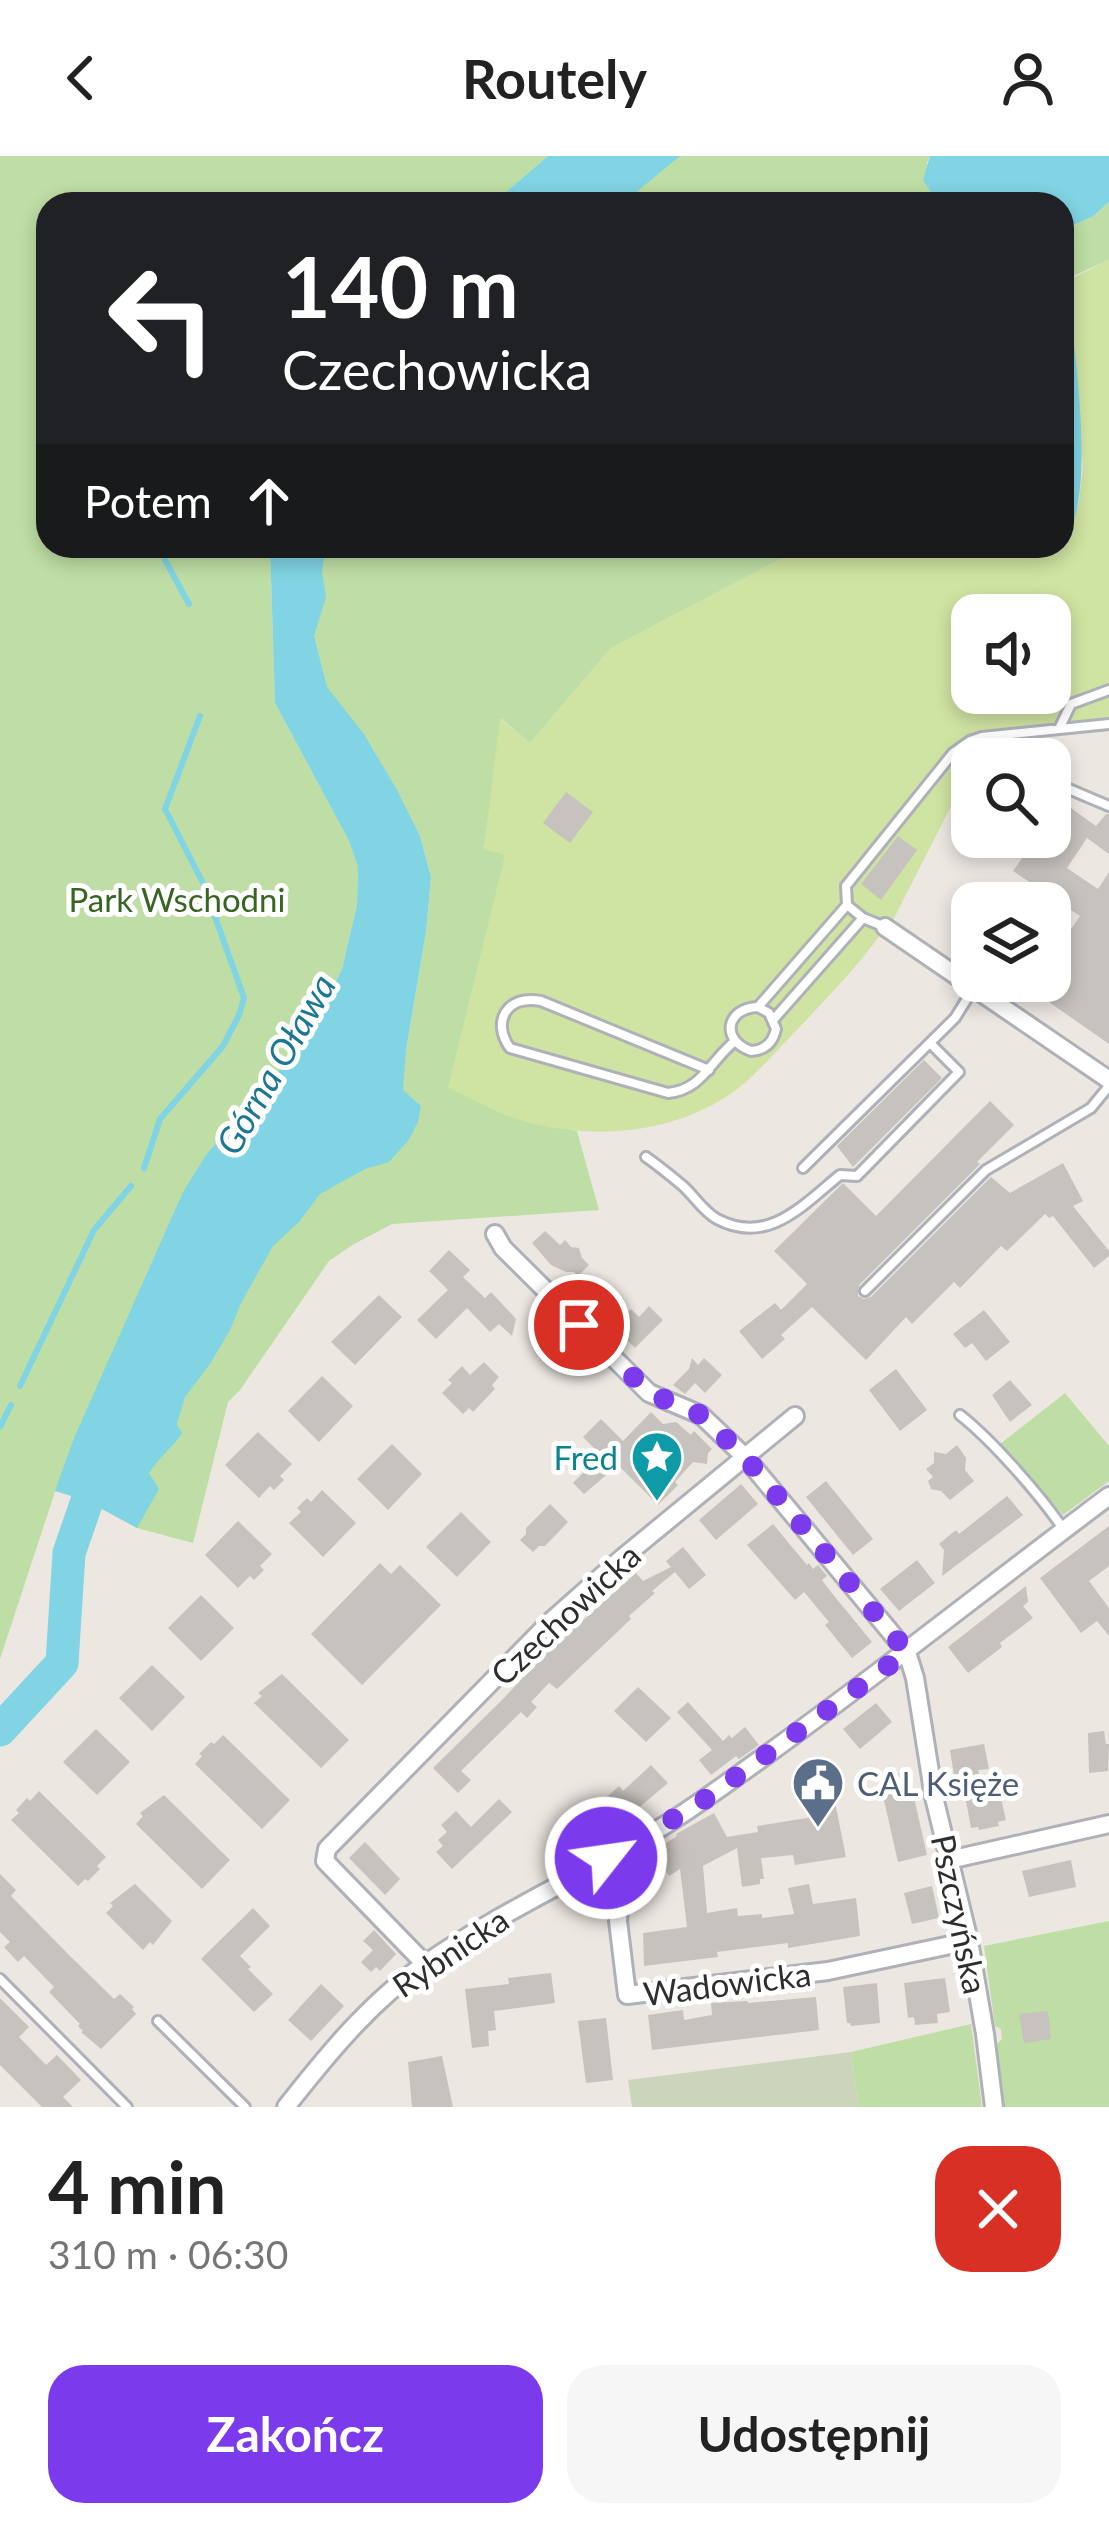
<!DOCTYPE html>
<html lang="pl">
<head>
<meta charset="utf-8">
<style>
  body { margin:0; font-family:Lato,sans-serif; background:#f6f6f6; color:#222; height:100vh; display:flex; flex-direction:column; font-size:45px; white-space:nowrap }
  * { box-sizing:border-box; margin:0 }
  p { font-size:39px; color:#767676 }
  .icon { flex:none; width:66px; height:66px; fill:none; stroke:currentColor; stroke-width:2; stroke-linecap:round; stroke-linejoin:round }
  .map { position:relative; height:1951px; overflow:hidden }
  .panel { display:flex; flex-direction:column; background:#fff; flex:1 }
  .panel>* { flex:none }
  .banner { position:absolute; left:36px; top:36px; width:1038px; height:366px; border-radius:36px; box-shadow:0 6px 18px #0003; background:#202124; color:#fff; overflow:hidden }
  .tools { position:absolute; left:951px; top:438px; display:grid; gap:24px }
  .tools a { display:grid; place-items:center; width:120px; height:120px; border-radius:24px; background:#fff; box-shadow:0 6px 18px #0003; font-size:60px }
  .pin { position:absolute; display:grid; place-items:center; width:102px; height:102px; color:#fff; margin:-51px; border:6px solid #fff; border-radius:50%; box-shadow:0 3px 12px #0007 }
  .me { position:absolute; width:132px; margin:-66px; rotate:60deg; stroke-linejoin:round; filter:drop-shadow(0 0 9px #0008) }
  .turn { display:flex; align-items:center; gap:42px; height:252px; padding:0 48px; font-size:54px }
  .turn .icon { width:156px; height:156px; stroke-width:2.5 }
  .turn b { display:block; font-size:84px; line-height:102px }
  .then { display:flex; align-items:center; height:114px; padding:0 48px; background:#0003; gap:24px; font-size:45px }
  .round { display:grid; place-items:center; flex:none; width:126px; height:126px; border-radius:36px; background:#f6f6f6 }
  .head { display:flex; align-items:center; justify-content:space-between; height:204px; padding:0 48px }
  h1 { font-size:72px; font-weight:700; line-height:90px }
  .action { display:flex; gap:24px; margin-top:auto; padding:24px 48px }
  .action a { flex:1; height:138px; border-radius:36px; background:#7c3aed; color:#fff; font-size:48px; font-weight:700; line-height:138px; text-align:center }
  .action a+a { background:#f6f6f6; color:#222 }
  header { display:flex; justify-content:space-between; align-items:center; height:156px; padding:0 48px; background:#fff; font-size:54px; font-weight:700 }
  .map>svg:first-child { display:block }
</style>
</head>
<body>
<header><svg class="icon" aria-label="back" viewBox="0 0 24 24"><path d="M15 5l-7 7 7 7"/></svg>Routely<svg class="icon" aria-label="person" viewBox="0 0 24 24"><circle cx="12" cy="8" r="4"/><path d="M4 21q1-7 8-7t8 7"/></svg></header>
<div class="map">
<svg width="1109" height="1951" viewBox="0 0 1109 1951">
  <rect width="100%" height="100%" fill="#ede7e2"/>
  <!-- green -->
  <path fill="#bedea5" d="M0,0H548L492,48H48V390H270L275,547L349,685L358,711L357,749L342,813L55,1336L0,1503Z
    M577,0H930L927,7L934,41L944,48H520Z
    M1109,46V104L1062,125V74L1092,61Z
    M291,390H806L611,492L530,587L502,563L484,693L505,698L523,965L577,975L599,1054L392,1068L354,1088L329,1105L240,1234L228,1246L193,1387L137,1372L96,1349L101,1325L406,894L426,776L431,721L420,680L372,591L332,592Z
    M1065,1237L1109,1290V1325L1063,1359L1000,1288Z
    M1109,1765V1951H1002L997,1888L1002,1883L1001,1873L995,1870L984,1790Z
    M971,1868L982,1951H858L851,1896Z"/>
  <!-- cemetery -->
  <path fill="#cbd5bb" d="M851,1896L858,1951H632L628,1924Z"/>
  <!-- pitch -->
  <path fill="#cfe3a2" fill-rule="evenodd" d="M1109,104V575L1006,584L978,603H972V609L892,766L890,765C864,804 828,841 795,876C776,895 758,917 736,934C677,978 593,985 524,965C498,958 473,943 448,932L505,699L484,693L500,562L530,587L611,492L806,390H1012L1030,401L1049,399L1062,390L1069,379L1079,346L1083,310L1067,125ZM972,459H1050V537H972Z"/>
  <!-- water -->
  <path fill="#81d4e3" d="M548,0H680L622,48H492Z
    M930,0H1109V46L1092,61L1062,74V48H944L934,41L923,24Z
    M1062,125H1067C1072,180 1100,347 1062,386Z
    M270,390H326L322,415L326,441L314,480L327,531L364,578L397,634L420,680L431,721L426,776L406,894L403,934L421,950L418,966L408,985L389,1006L365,1013L320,1038L299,1066L273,1090L241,1147L230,1174L210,1208L185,1241L177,1268L182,1278C171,1292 159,1302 149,1317L159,1333L137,1372L87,1345L55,1335L74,1282L183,1036L206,999L286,907L312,871L342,813L357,749L358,711L349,685L275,547Z"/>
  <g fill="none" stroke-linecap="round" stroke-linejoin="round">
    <!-- stream -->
    <path stroke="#81d4e3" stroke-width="6" d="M159,390L160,392
      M165,404L189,448
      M144,1012L160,963L223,890L239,859L244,842L203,727L165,653L200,560
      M20,1230L94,1074L131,1030
      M0,1271L11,1249"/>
    <!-- river -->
    <path stroke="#81d4e3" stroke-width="33" d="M0,1574L62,1507L69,1397L87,1345L104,1307"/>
  </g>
  <!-- building -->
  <path fill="#c6c2bd" d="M566,636L593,656L570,687L543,667Z
    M1050,637L1096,670L1106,658H1109V698L1087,682L1067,712L1098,733L1109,716V888L1019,825H1050V804L1080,760L1013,715L1032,688L1050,700Z
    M898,680L917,694L881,744L861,728Z
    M924,904L942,922L853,1011L837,990Z
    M990,945L1014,969L977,1006L980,1008L859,1129L858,1140L864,1143L871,1141L991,1021L1010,1037L1063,1007L1083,1045L1073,1050L1109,1095V1100L1094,1112L1053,1060L1049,1062L1045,1058L1007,1095L1001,1090L960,1132L954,1126L912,1168L906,1161L866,1204L812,1151L781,1179L785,1183L762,1203L739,1175L775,1147L781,1154L807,1128L774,1095L843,1027L876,1060Z
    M545,1075L560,1089L565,1084L571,1091L579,1092L582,1102L589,1109L578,1120L574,1116H566L551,1109L532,1087Z
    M449,1094L470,1114L463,1121L485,1142L491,1136L516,1163L512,1180L499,1168L490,1176L467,1152L436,1183L417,1164L448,1134L429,1115Z
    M379,1139L402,1161L355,1209L331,1186Z
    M649,1150L663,1164L635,1192L613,1170L631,1153L639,1161Z
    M984,1154L1010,1186L986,1205L972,1187L965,1192L953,1178Z
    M692,1202L698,1209L704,1202L722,1219L705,1237L695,1227L685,1238L673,1229L689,1213Z
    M484,1206L499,1221L492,1229L495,1233L473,1256L469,1252L463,1258L442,1237L452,1227L448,1224L462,1210L470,1219Z
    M896,1213L927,1254L900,1275L869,1234Z
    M322,1220L353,1250L319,1286L288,1255Z
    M1010,1224L1032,1249L1010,1266L992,1239Z
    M651,1256L663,1268L676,1266L691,1279L694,1275L712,1293L708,1297L707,1308L693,1306L675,1326L678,1329L658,1349L618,1309L584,1338L573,1327L601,1299L583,1281L601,1263L623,1285Z
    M258,1276L292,1308L280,1320L284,1324L274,1334L270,1330L259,1342L225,1309Z
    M392,1288L422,1318L388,1354L357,1323Z
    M957,1289L966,1302L965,1314L974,1325L950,1344L941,1335L931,1333L928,1325L933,1321L926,1313L934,1307V1296L946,1298Z
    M826,1325L873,1383L853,1399L806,1341Z
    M741,1328L758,1348L716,1384L699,1364Z
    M322,1334L356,1367L323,1401L289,1367L301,1356L297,1352L307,1342L311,1346Z
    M1007,1340L1023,1359L942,1420L944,1394L939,1388L956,1374L959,1378Z
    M550,1348L568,1366L545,1390H539L533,1396L520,1384L526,1378V1372Z
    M461,1356L491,1386L457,1421L426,1391Z
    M238,1365L272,1398L260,1410L264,1414L254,1424L250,1420L238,1432L205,1399Z
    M773,1368L807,1409L809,1407L813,1413L818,1409L827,1420L822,1424L831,1436L872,1486L852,1502L825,1469L829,1466L804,1436L795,1444L747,1389Z
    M1109,1370V1410L1089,1425L1109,1452V1480L1097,1465L1081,1477L1040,1422Z
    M683,1391L706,1419L689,1433L675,1416L652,1435L655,1437L629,1460L631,1463L557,1533L549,1527L531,1546L537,1551L527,1562L521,1556L461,1615L471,1624L458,1637L433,1612L505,1541L529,1515L525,1510L537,1500L539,1502L562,1483L636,1417L643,1425L671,1411L666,1405Z
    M917,1404L935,1427L899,1455L880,1433Z
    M380,1407L391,1418L400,1409L441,1449L362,1529L311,1478Z
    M1026,1430L1028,1446L1023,1450L1033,1462L1000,1487L1002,1491L968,1517L948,1491Z
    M201,1439L234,1472L201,1505L168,1472Z
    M152,1509L185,1541L152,1575L119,1542Z
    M282,1518L349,1584L321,1612L254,1547L262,1540L258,1537Z
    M638,1531L671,1562L646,1586L614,1555Z
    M688,1546L723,1585L729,1579L732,1582L745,1571L759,1589L739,1603L736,1600L711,1619L699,1604L712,1594L677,1556Z
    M876,1547L892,1566L860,1593L843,1573Z
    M96,1573L130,1606L97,1639L63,1606Z
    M1104,1575L1106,1588H1109L1108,1615L1089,1617L1088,1577Z
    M223,1579L290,1644L262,1673L195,1608L202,1600L199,1598L211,1586L214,1588Z
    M984,1588L989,1613L978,1614L986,1641L1000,1638L1006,1664L998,1666L999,1670L979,1674L978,1671L971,1672L961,1618L954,1619L950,1594Z
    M651,1609L668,1627L624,1664L615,1656L583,1684L568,1667L586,1651L590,1656L619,1630L623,1635Z
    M908,1615L927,1699L898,1706L879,1622Z
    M39,1635L106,1701L97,1710L100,1713L88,1725L85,1723L78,1730L11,1664L19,1657L16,1654L27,1642L30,1645Z
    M826,1637L828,1647L835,1646L846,1701L795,1709L793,1699L761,1702L764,1723H760V1728L742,1731L737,1692L703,1710L707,1757L737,1752L738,1760L762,1758V1762L794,1758L788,1732L809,1728L813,1748L856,1742L860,1780L788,1792V1787L717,1796L718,1801L644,1810L643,1777L687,1771L680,1713L669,1720L665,1713L651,1721L642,1707L656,1698L654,1695L677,1680L676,1678L714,1657L727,1681L758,1676L757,1670L813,1661L810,1639Z
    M164,1639L230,1704L202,1733L136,1668L143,1660L140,1657Z
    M499,1643L512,1656L452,1713L436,1696L443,1690L438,1684L447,1676L441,1669L456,1655L471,1671Z
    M365,1686L400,1723L385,1739L349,1702Z
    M1071,1704L1076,1731L1029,1741L1022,1715Z
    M0,1718L16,1734L11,1740L67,1797L114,1843L120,1838L134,1851L132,1853L136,1858L101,1893L81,1876L83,1875L78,1870L80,1868L49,1836L54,1831L24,1800L18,1806L4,1791L10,1786L0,1776Z
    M135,1728L172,1765L153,1789L150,1786L143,1794L106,1757L113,1750L110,1747Z
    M932,1730L939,1762L912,1768L904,1737Z
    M253,1752L270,1770L240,1800L251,1811L248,1813L273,1838L254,1856L201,1803Z
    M374,1774L396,1798L380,1815L376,1811L371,1816L361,1806L373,1794L363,1785Z
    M551,1817L555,1847L494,1855L496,1874L488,1875L489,1890L472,1892L465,1833L509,1828L508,1822Z
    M945,1822L950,1856L937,1858L938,1867L915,1869L914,1861L908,1862L904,1827Z
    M877,1827L880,1867L851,1870L850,1867H847L843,1831Z
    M321,1828L344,1850L311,1885L288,1864Z
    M816,1841L819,1874L652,1894L648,1859L683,1854L684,1864L712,1859L711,1847L747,1845L748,1847Z
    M0,1842L29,1871L19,1881L46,1909L57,1899L81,1924L63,1941L73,1951H42L0,1909Z
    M1048,1855L1051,1883L1024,1887L1019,1858Z
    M606,1862L613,1924L586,1927L578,1865Z
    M442,1900L453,1951H412L408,1906Z"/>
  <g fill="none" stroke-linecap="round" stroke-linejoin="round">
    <!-- service casing -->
    <g stroke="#aeb1b8" stroke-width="14">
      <path id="service" d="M1059,573L1071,548L1109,534
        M1064,631L1109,650
        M885,771L863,762L847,749L846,730L953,597L970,585L982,581L1109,568
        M758,851L769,857L776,873C773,887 765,894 751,895C720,884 726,852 758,851L847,749
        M774,863L863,762
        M709,914L541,845C507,838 491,866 510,892L668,937C702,934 710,905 735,885
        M646,1001C659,1010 671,1020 683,1030C694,1040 704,1056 717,1063C768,1090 803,1049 840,1019L857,1020L959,916L930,887
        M803,1012L955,862L973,833
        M865,1135L986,1014L1091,952L1109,930
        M960,1259C992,1284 1041,1340 1064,1374
        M0,1823L127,1951
        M158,1865L245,1951"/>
    </g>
    <!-- minor casing -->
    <g stroke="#aeb1b8" stroke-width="22">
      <path id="minor" d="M885,771L1109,924
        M495,1078L503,1092L649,1237L701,1259L745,1301L907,1496L915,1522L934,1641L969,1785L985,1878L994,1951
        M618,1695L622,1711L618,1765L627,1839L828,1815L969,1785
        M949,1704L1109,1668
        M425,1808L325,1705L327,1693L550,1466L621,1403L795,1260
        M286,1951C327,1899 370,1846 425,1808C513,1747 613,1707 700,1646C840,1549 973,1442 1109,1340"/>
    </g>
    <!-- service -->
    <use href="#service" stroke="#fff" stroke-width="8"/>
    <!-- minor -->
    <use href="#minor" stroke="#fff" stroke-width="16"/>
  </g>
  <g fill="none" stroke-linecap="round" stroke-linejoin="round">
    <!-- route -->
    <path stroke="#7c3aed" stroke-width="21" stroke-dasharray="0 37.8" d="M579,1169L650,1237L701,1259L745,1301L907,1496L697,1649L606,1702"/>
  </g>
  <!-- icons -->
  <defs>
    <g id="sight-pin" transform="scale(2.7)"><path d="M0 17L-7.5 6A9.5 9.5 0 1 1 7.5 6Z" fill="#0f9aa8" stroke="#fff"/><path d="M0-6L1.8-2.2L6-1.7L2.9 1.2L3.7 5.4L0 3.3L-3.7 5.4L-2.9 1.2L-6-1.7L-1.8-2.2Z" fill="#fff"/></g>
    <g id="civic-pin" transform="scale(2.7)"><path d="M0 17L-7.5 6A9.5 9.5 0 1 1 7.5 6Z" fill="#5c6f8a" stroke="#fff"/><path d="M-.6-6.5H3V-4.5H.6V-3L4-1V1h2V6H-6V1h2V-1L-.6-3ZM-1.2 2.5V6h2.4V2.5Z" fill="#fff"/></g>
  </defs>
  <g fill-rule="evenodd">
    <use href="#sight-pin" x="657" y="1301"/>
    <use href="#civic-pin" x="818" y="1627"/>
  </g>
  <g text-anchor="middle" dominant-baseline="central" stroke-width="10" stroke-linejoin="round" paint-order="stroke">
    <!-- park labels -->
    <g font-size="33" fill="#386523" stroke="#fff">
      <text x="177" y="743">Park Wschodni</text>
    </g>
    <!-- culture labels -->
    <g font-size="33" fill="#0d838f" stroke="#fff" text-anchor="end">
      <text x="618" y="1301">Fred</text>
    </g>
    <!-- street labels -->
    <g font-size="33" fill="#2e2e2e" stroke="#fff">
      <text transform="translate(565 1458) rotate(-43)">Czechowicka</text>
      <text transform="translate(960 1758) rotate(78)">Pszczyńska</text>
      <text transform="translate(450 1796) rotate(-34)">Rybnicka</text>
      <text transform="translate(727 1827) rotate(-7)">Wadowicka</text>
    </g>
    <!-- service labels -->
    <g font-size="33" fill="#4e5e75" stroke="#fff" text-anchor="start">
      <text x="857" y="1627">CAL Księże</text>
    </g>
    <!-- water labels -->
    <g font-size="36" font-style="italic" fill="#1c7793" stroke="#fff">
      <text transform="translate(275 908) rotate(-60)">Górna Oława</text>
    </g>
  </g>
</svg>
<div class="tools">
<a><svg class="icon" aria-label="sound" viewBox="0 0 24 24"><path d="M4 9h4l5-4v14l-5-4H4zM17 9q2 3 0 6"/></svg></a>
<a><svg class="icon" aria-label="search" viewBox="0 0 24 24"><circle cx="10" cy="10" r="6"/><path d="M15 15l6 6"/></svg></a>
<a><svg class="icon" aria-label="layers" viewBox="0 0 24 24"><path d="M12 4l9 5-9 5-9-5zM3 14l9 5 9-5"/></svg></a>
</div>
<div class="pin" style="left:579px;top:1169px;background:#d93025"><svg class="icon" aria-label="arrive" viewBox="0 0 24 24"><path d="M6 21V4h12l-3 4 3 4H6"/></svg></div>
<svg class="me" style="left:606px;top:1702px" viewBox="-20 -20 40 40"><circle r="17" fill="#7c3aed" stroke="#fff" stroke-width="3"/><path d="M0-11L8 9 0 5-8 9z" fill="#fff"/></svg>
<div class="banner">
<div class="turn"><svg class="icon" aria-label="left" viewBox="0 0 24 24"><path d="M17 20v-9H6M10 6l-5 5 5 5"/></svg><div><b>140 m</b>Czechowicka</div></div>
<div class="then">Potem<svg class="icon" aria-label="ahead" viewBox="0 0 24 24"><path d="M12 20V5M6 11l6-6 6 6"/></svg></div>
</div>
</div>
<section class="panel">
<div class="head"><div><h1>4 min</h1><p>310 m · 06:30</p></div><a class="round" style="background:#d93025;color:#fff"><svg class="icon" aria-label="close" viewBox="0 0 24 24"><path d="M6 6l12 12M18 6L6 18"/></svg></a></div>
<div class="action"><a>Zakończ</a><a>Udostępnij</a></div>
</section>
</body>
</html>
